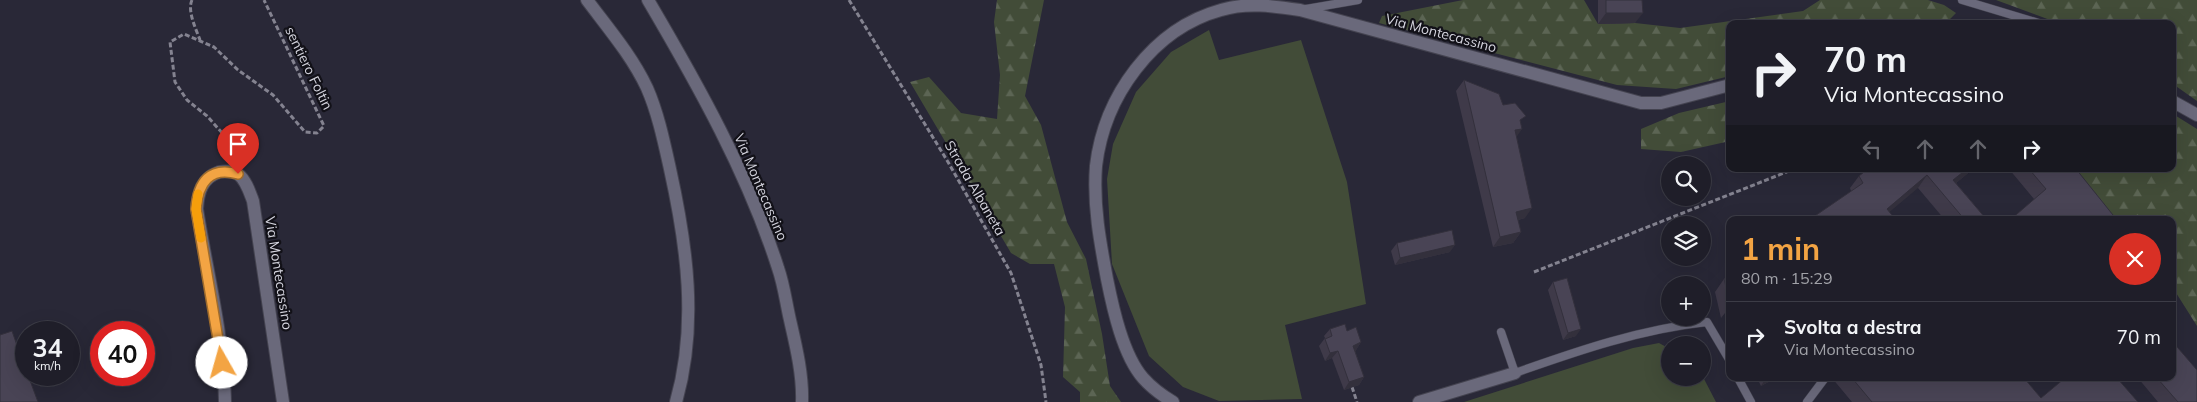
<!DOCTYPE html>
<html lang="it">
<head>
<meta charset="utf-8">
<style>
  body { margin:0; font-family:Mulish,sans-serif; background:#2c2b35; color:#f1f3f6; height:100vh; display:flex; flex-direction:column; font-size:19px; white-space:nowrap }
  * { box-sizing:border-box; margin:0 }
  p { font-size:16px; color:#a1a2a8 }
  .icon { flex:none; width:28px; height:28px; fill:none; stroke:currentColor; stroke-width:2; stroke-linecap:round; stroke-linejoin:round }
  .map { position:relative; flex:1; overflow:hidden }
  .drawer { position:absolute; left:1726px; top:216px; width:450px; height:165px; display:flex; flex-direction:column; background:#1f1e29; border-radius:10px; box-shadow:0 5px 20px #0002,0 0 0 1px #3c3c46 }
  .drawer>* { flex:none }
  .banner { position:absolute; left:1726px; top:20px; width:450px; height:152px; border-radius:10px; box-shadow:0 5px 20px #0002,0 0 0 1px #3c3c46; background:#1f1e29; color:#f1f3f6; overflow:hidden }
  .tools { position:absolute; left:1661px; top:156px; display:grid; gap:10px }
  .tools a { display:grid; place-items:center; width:50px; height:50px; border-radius:50%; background:#1f1e29; box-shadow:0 5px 20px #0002,0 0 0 1px #3c3c46; font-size:25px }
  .speed { position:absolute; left:15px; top:321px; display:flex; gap:10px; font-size:25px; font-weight:700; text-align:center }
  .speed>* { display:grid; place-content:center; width:65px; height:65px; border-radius:50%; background:#1f1e29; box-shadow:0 5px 20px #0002,0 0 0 1px #3c3c46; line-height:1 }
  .speed small { font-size:12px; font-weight:400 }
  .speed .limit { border:8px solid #d22; background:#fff; color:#111 }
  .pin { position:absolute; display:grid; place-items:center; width:42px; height:42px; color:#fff; margin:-51px -21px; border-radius:50% 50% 50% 0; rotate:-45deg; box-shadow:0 0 5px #0007 }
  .pin .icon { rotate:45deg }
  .me { position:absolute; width:55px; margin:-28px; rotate:353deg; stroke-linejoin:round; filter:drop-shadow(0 0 4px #0008) }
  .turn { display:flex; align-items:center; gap:18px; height:105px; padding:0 15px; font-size:22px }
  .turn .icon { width:65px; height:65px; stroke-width:2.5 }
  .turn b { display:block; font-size:35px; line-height:42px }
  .lanes { display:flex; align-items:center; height:48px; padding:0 15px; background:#0003; justify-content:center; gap:25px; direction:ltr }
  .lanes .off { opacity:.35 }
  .round { display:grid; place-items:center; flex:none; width:52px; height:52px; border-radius:26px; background:#2c2b35 }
  .summary { display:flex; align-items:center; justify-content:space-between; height:85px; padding:0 15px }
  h1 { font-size:30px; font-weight:700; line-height:38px; color:#f3a443 }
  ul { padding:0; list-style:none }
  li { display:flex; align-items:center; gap:15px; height:70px; padding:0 15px; border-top:1px solid #3c3c46 }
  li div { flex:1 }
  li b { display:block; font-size:19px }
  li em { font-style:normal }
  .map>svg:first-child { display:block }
</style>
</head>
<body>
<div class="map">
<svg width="2197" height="402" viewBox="0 0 2197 402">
  <defs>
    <pattern id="forest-firs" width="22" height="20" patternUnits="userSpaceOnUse" patternTransform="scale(1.25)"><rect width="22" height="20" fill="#424c38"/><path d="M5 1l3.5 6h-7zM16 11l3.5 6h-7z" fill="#5c6554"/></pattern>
  </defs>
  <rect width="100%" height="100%" fill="#292837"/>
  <!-- green -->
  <path fill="#424c38" d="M1209,30L1219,60L1301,40L1347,182L1366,304L1285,325L1302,399L1219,401L1183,387L1149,356L1112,264L1107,179L1113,144L1136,92L1171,52Z
    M1659,343L1670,349V378L1703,377L1716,402H1464L1633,348Z"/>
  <!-- forest -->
  <path fill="url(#forest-firs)" d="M997,0H1044L1025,96L1041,125L1067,222L1086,259L1102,334L1110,386L1121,402H1080V392L1063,377L1065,307L1054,264H1030L1011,253L910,82L929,77L961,113L997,119L1000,75L994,22Z
    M1463,0H1584L1598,24L1635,23L1680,28L1803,11L1820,0H1928L1944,5L1956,13L1945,24H1730V76L1676,89L1617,85L1379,23L1382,16Z
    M1996,0H2197V101L2173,84L2172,24H2061Z
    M1730,101V141L1681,152L1641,149V129L1679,113Z
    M2173,114L2197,129V326L2173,288L2172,220H2115L2072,169H2172Z"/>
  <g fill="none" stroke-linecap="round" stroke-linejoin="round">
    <!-- lane casing -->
    <g stroke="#444350" stroke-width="9">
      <path id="lane" d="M1962,0L2042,24
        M1306,9L1358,0
        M1501,332L1515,373C1577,351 1641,329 1707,322L1730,361
        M1738,378L1751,402
        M1807,402L1825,378"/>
    </g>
    <!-- secondary casing -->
    <g stroke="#444350" stroke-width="14">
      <path id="secondary" d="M587,0C608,28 632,56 647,88C658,113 664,142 670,169C687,246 698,325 676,402
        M648,0C698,85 748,174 778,268C784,285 786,303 790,320C796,346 803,375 802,402
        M2172,101L2197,115
        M225,402C224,337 207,273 197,209C198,192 202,178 219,172C224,171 233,171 238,174C246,180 250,193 253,201L283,402
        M1173,402C1163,396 1151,387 1143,378C1123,355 1113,309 1107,279C1100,242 1093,205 1096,166C1104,97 1152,29 1221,10C1246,2 1274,6 1300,10L1641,103H1661L1730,85
        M1419,402L1515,373"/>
    </g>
    <!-- path -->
    <path stroke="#848390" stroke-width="3" stroke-dasharray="5 2.5" stroke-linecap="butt" d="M192,0C187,11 196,29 200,40
      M849,0L948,162L1011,273L1041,365L1046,402
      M235,159L232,144L207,116L187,100L175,82L170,42L184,34L214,47L238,70L273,95L305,132L317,133L324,126L264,0
      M1534,272L1794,169
      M1352,387L1357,402"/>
    <!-- lane -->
    <use href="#lane" stroke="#6a697b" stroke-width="8"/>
    <!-- secondary -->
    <use href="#secondary" stroke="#6a697b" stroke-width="12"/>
  </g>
  <!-- wall -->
  <path fill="#3f3a49" d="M1598,0H1642L1635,23L1598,24Z
    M1464,80L1503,105L1521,122L1516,137L1525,218L1518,220L1521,232L1513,243L1493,247L1456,91Z
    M1868,169H1973L1956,183L1987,220H1945L1918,188L1851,191L1850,188L1859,176Z
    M2009,169H2076L2104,204L2034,199Z
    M1397,243L1450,252L1395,265L1391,251Z
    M1730,275V323L1725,313L1721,318L1715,292L1724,279Z
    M1553,282L1576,336L1563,340L1548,290Z
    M1330,329L1347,331L1361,342L1356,350L1355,351L1364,377L1359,385L1344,390L1332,358L1325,361L1319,346L1325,338L1324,336Z
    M1757,378H1776L1761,386Z
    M1832,378H2024L2041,398L2138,402H1852Z
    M2138,378H2172L2197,402H2158Z"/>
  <!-- shaded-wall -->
  <path fill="#33303c" d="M1606,13H1643L1635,23L1598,24Z
    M1522,129L1515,139V130Z
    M1967,169H1973L1944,193L1953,180Z
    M1927,175L1918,188L1880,220L1887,209Z
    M1532,208L1525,218L1509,222L1516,212Z
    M1521,232L1513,243L1493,247L1500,237Z
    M1455,245L1450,252L1395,265L1400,258Z
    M1581,329L1576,336L1563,340L1568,333Z
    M1361,342L1356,350L1347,353L1353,346Z
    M1338,351L1332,358L1325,361L1330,353Z
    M1364,377L1359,385L1344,390L1349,382Z
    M1766,378H1776L1761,386Z"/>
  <!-- building -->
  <path fill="#494455" stroke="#33303c" d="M1606,0H1642L1643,13H1606Z
    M1464,80L1499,94L1503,105L1515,103L1526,116L1520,120L1522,129L1515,130L1532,208L1516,212L1521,232L1500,237Z
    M1868,169H1967L1953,180L1987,220H1965L1927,175L1887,209L1896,220H1809L1863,183L1859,176Z
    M2029,169H2076L2117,220H2010L2046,189Z
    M1452,230L1455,245L1400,258L1397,243Z
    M1730,275V303L1724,279Z
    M1567,278L1581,329L1568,333L1553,282Z
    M2172,286L2176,291L2172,294Z
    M1345,324L1347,331L1356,327L1361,342L1353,346L1364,377L1349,382L1338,351L1330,353L1325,339L1332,336L1330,329Z
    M12,331L26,371V375H28L38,402H0V335Z
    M2172,341L2197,370V402H2178L2157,378H2172Z
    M1852,378H2024L2041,398L2065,378H2117L2138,402H1872Z"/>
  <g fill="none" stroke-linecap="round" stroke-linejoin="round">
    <!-- route casing -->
    <g stroke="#9e6b2c" stroke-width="12">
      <path id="route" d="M222,363L196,209C198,182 210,166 238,174"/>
    </g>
    <!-- route -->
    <use href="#route" stroke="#f3a443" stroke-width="9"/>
    <!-- slow -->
    <path stroke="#f59e0b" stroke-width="9" d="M198,194L196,209L201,238"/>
  </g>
  <g text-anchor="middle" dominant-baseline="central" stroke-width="4.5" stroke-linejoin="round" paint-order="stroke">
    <!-- street labels -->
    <g font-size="14" fill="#d4d4de" stroke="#121118">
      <text transform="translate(1441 33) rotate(15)">Via Montecassino</text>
      <text transform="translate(309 68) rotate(64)">sentiero Foltin</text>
      <text transform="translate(761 187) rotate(67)">Via Montecassino</text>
      <text transform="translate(975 188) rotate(60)">Strada Albaneta</text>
      <text transform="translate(279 273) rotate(81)">Via Montecassino</text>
    </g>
  </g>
</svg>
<div class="tools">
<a><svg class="icon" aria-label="search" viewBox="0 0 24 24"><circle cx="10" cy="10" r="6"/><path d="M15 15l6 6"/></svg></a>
<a><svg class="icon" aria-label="layers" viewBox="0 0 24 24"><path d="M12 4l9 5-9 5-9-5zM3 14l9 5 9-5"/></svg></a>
<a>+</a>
<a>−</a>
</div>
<div class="speed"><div>34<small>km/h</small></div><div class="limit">40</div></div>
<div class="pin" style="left:238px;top:174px;background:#d93025"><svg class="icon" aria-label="arrive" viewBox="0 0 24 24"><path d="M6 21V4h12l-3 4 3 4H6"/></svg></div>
<svg class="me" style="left:222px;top:363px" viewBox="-20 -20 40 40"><circle r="19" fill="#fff"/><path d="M0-13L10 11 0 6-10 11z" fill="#f3a443"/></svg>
<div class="banner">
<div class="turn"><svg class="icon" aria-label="right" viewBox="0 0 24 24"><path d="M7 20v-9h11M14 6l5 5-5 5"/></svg><div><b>70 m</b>Via Montecassino</div></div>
<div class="lanes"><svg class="icon off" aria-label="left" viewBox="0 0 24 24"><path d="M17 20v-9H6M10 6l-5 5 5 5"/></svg><svg class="icon off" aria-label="ahead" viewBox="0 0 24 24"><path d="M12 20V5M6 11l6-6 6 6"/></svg><svg class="icon off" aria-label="ahead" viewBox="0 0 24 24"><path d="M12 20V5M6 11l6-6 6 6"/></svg><svg class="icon" aria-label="right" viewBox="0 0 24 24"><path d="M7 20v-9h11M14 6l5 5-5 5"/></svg></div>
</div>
<section class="drawer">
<div class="summary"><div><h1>1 min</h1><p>80 m · 15:29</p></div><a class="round" style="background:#d93025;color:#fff"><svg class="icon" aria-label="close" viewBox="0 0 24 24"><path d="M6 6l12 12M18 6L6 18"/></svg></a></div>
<ul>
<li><svg class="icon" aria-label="right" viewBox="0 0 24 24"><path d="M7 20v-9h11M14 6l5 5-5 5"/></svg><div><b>Svolta a destra</b><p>Via Montecassino</p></div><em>70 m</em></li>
</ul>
</section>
</div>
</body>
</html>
